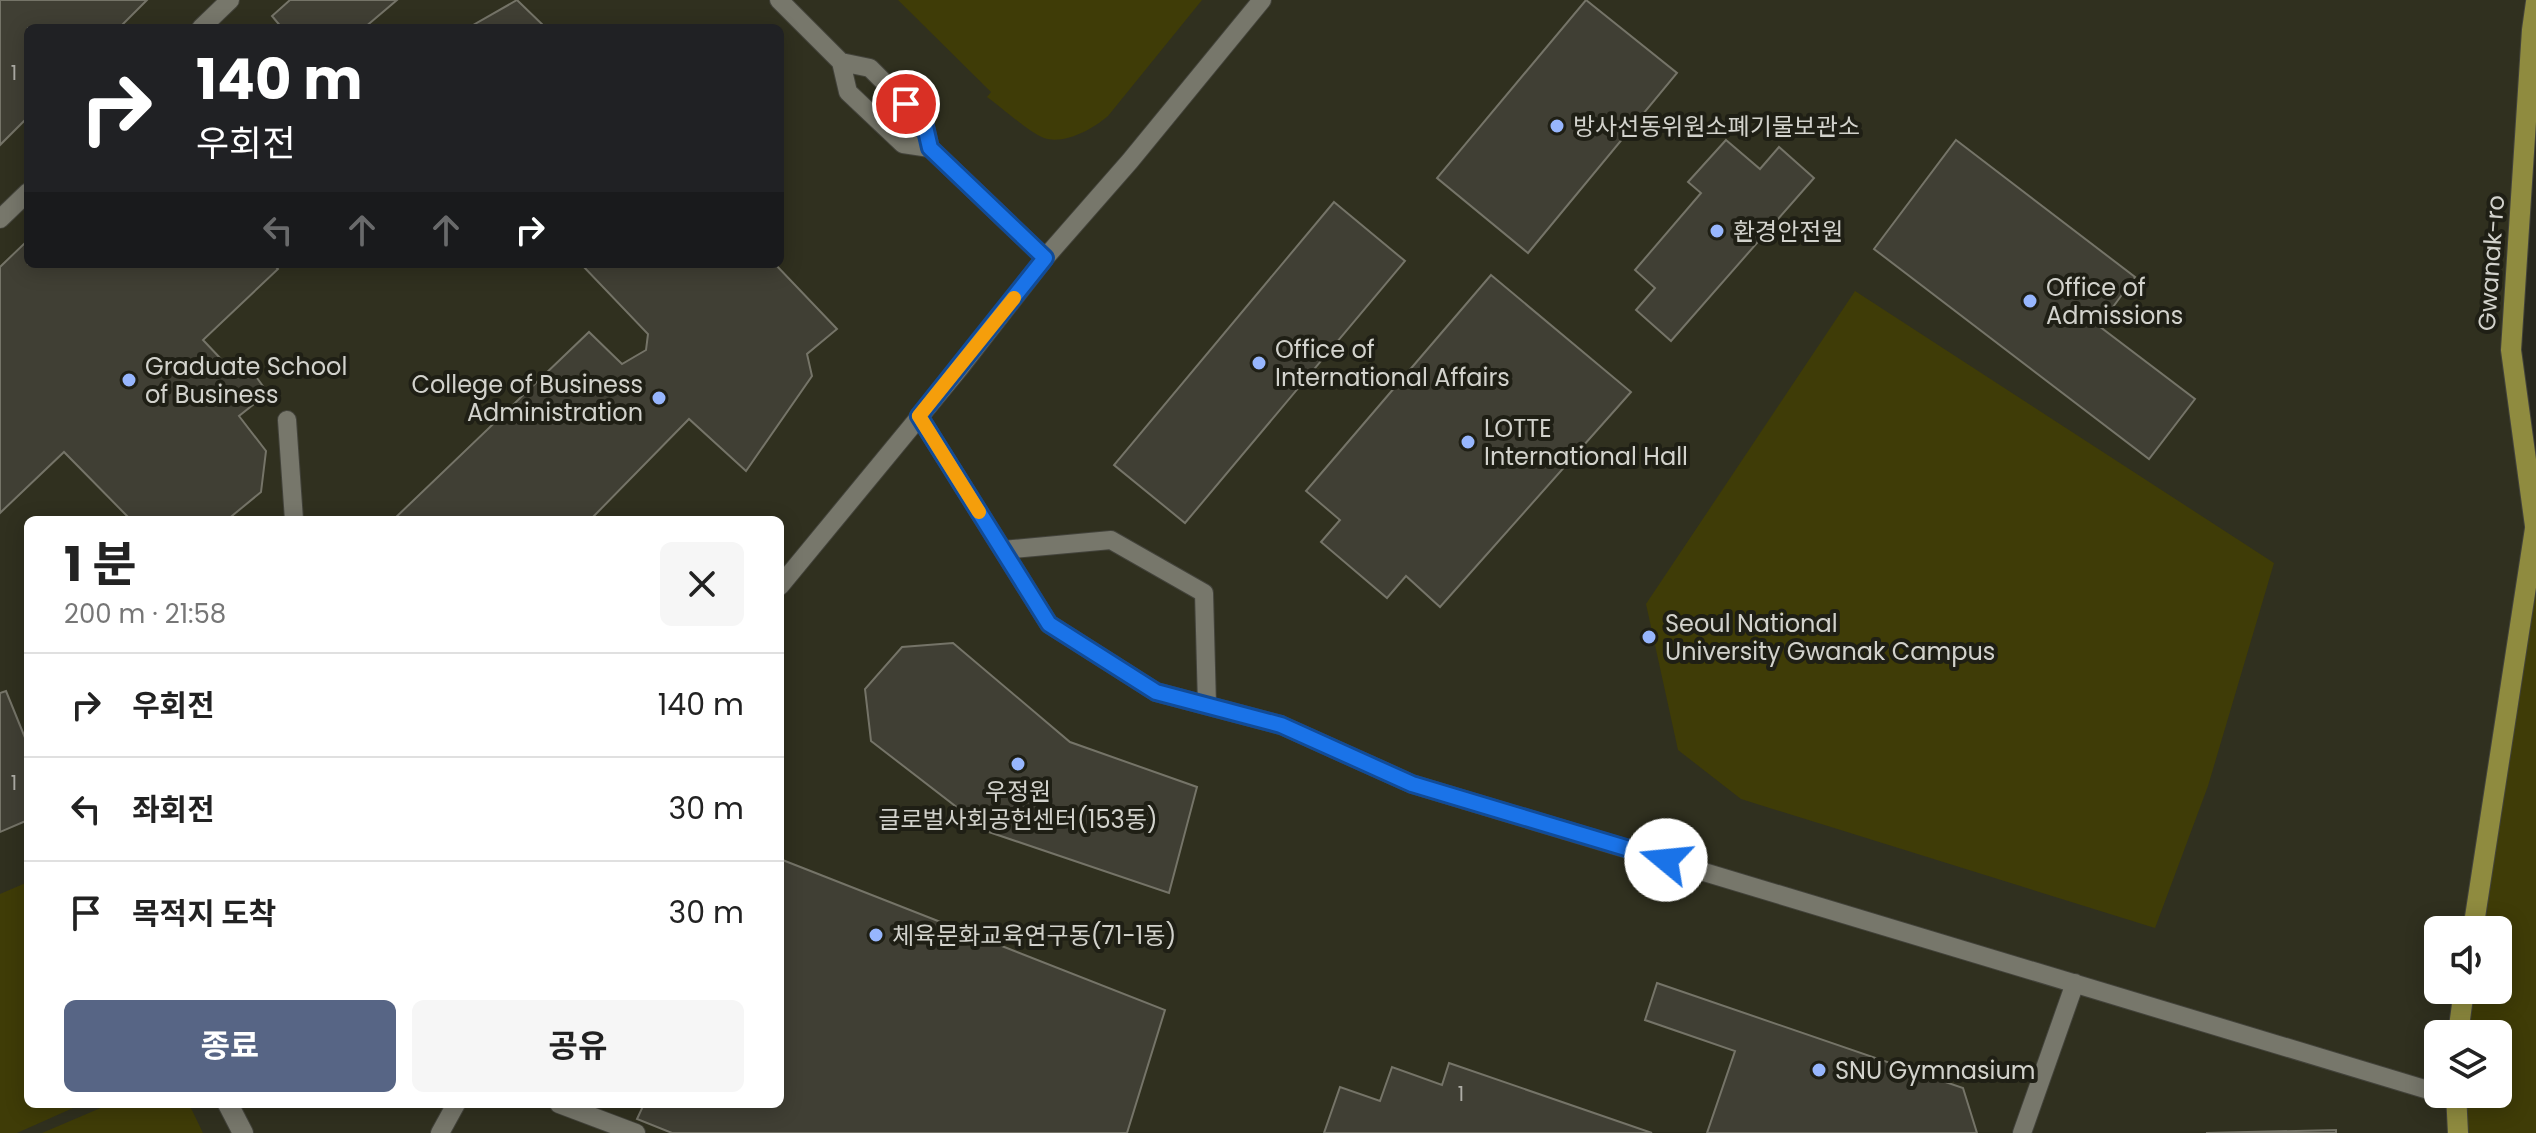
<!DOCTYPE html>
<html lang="ko">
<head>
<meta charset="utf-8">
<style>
  body { margin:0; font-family:Poppins,"Noto Sans KR",sans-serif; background:#f6f6f6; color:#222; height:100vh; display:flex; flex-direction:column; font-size:30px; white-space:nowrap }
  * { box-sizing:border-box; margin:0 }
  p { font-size:26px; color:#767676 }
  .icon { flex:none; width:44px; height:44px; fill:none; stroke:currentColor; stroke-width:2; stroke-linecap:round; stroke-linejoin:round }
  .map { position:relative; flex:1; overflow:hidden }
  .panel { position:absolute; left:24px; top:516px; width:760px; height:592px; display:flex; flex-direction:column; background:#fff; border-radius:12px; box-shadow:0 4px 20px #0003 }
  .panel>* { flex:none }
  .hud { position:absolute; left:24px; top:24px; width:760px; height:244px; border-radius:12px; box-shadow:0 4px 20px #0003; background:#202124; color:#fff; overflow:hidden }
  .controls { position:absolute; left:2424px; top:916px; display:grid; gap:16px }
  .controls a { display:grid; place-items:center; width:88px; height:88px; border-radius:12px; background:#fff; box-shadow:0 4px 20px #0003; font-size:40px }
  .pin { position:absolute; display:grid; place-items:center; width:68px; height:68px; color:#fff; margin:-34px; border:4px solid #fff; border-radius:50%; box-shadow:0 2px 8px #0007 }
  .me { position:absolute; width:88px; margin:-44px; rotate:287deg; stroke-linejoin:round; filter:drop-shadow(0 0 6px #0008) }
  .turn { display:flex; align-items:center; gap:28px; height:168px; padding:0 40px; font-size:36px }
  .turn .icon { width:104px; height:104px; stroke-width:2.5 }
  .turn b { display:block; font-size:56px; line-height:68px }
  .lanes { display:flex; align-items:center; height:76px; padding:0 40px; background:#0003; justify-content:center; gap:40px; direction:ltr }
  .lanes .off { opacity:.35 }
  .round { display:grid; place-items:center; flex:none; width:84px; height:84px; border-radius:12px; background:#f6f6f6 }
  .overview { display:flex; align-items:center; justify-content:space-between; height:136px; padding:0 40px }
  h1 { font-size:48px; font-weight:700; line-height:60px }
  .action { display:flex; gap:16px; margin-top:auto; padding:16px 40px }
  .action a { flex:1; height:92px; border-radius:12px; background:#576585; color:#fff; font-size:32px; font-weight:700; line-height:92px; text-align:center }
  .action a+a { background:#f6f6f6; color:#222 }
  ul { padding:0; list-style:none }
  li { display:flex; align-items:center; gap:24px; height:104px; padding:0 40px; border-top:2px solid #e0e0e0 }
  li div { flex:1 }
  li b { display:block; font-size:30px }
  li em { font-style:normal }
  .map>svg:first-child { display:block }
</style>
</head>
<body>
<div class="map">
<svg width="2536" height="1133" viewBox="0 0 2536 1133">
  <rect width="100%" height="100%" fill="#28281e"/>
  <!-- built -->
  <path fill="#30301f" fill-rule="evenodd" d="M0,0H2536L2511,350L2535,526L2473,930H2438V990H2464L2458,1034H2438V1094H2456L2458,1133H0ZM28,28H780V264H28ZM28,520H780V1104H28Z"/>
  <!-- green -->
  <path fill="#3f3c07" d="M898,0H1202L1108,116C1093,129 1064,145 1044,138C1030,133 1001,107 987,97L991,92Z
    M1855,291L2274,563L2208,786L2155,928L1741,799L1678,750L1646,604Z
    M2536,522V1133H2458L2456,1094H2498V1034H2458L2464,990H2498V930H2473Z
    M28,882V1104H82L17,1133H0V894Z
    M110,1104H189L203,1133H42Z"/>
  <!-- building -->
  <path fill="#403f34" stroke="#757468" stroke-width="2" d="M0,0H147L119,28H28V117L0,145Z
    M290,0H397L364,28H282L272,16Z
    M517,0L546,28H468Z
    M1586,0L1677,73L1528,253L1437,178Z
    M1726,140L1760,169L1779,147L1814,178L1671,341L1636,310L1655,288L1635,270L1701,193L1688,182Z
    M1956,140L2135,277L2099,326L2195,399L2149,459L1874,249Z
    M1334,202L1405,261L1185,523L1114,465Z
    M28,240V264H273L278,269L203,340L222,360L249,367L268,393L239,416L266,451L261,492L227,520H131L64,452L0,513V267Z
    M581,264H775L837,329L807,354L812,376L746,471L689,419L590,520H393L589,332L622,364L646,350L648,334Z
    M1491,275L1631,392L1440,607L1406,576L1387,598L1321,542L1340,520L1306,491Z
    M953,643L1070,742L1197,787L1169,893L989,832L871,741L865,689L902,647Z
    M6,691L28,745V820L0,832V693Z
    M780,859L1165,1010L1127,1133H672L637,1119L644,1104H780Z
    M1657,983L1963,1088L1977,1133H1707L1735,1051L1645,1020Z
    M1449,1063L1652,1133H1324L1340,1087L1380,1101L1392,1067L1442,1085Z
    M2336,1130V1133H2206Z"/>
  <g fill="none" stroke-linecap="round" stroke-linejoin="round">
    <!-- service casing -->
    <g stroke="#43433b" stroke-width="20">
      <path id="service" d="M779,0L841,62L848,92L903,144L930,148
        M201,28L230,0
        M841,62L870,68L924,122L930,148L1045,258
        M0,219L28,192
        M919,416L1049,624L1156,692L1281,725L1412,784L2438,1093
        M287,420L294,520
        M1003,550L1111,540L1204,593L1207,705
        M780,586L958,370L1045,258L1130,161L1262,0
        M559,1104L636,1133
        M440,1133L456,1104
        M2022,1133L2075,983"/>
    </g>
    <!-- pedestrian casing -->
    <g stroke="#43433b" stroke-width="22">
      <path id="pedestrian" d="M228,1104L243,1133"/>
    </g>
    <!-- primary casing -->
    <g stroke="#43433b" stroke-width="22">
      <path id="primary" d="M2535,526L2511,350L2532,30L2536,2
        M2473,930L2536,522
        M2458,1034L2464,990
        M2456,1094L2458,1133"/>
    </g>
    <!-- service -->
    <use href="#service" stroke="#77776b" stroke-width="18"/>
    <!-- pedestrian -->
    <use href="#pedestrian" stroke="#77776b" stroke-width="20"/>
    <!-- primary -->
    <use href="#primary" stroke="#8f8b3f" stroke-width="20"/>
  </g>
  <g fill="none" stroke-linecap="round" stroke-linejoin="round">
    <!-- route casing -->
    <g stroke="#114b97" stroke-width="20">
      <path id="route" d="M906,104L924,122L930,148L1045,258L919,416L1049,624L1156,692L1281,725L1412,784L1666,860"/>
    </g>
    <!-- route -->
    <use href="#route" stroke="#1a73e8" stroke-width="14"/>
    <!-- slow -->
    <path stroke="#f59e0b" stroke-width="14" d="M979,512L919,416L1014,298"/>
  </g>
  <!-- markers -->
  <g fill="#97b6fd" stroke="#1f1f15" stroke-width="3">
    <circle cx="1557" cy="126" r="8"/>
    <circle cx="1717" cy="231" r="8"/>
    <circle cx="2030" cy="301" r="8"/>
    <circle cx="1259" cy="363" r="8"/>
    <circle cx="129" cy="380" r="8"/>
    <circle cx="659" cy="398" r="8"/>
    <circle cx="1468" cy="442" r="8"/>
    <circle cx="1649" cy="637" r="8"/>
    <circle cx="1018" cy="764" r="8"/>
    <circle cx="876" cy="935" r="8"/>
    <circle cx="1819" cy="1070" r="8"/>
  </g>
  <g text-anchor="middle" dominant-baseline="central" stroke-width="8" stroke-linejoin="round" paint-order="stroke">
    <!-- number labels -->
    <g font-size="20" fill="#aeada6">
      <text x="14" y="73">1</text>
      <text x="14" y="783">1</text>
      <text x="1461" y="1094">1</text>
    </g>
    <!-- poi labels -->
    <g font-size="24" fill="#d2d2cc" stroke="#1f1f15" text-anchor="start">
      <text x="1573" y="126">방사선동위원소폐기물보관소</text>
      <text x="1733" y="231">환경안전원</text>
      <text x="2046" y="287">Office of<tspan x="2046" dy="28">Admissions</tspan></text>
      <text x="1275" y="349">Office of<tspan x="1275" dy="28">International Affairs</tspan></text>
      <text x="145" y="366">Graduate School<tspan x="145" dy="28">of Business</tspan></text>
      <text x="643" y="384" text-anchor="end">College of Business<tspan x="643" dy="28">Administration</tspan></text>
      <text x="1484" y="428">LOTTE<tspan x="1484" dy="28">International Hall</tspan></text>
      <text x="1665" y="623">Seoul National<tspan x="1665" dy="28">University Gwanak Campus</tspan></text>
      <text x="1018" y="791" text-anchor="middle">우정원<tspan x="1018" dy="28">글로벌사회공헌센터(153동)</tspan></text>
      <text x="892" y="935">체육문화교육연구동(71-1동)</text>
      <text x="1835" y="1070">SNU Gymnasium</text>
    </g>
    <!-- street labels -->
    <g font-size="24" fill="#d2d2cc" stroke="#1f1f15">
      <text transform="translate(2491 263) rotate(-86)">Gwanak-ro</text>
    </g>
  </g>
</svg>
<div class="controls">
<a><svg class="icon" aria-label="sound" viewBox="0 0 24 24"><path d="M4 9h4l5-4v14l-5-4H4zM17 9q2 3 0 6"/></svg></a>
<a><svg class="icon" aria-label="layers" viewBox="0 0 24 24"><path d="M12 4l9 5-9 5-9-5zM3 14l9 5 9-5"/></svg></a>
</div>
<div class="pin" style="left:906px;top:104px;background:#d93025"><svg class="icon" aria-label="arrive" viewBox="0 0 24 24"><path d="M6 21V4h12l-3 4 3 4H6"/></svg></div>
<svg class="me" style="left:1666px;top:860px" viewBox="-20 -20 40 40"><circle r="19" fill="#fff"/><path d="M0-13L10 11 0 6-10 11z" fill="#1a73e8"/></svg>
<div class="hud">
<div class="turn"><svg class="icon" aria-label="right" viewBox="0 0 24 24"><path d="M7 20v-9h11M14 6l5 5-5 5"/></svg><div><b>140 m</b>우회전</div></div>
<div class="lanes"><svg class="icon off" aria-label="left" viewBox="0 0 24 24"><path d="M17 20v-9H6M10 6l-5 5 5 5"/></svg><svg class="icon off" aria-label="ahead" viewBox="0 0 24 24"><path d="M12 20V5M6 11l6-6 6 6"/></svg><svg class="icon off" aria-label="ahead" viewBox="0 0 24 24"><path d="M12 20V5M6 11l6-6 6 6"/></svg><svg class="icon" aria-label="right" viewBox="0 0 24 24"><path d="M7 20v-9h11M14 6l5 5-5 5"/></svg></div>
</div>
<section class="panel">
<div class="overview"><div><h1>1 분</h1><p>200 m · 21:58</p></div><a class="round"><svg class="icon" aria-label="close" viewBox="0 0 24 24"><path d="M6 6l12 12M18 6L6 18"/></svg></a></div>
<ul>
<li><svg class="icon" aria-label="right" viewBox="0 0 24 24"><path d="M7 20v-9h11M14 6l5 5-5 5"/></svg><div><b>우회전</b></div><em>140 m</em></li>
<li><svg class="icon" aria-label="left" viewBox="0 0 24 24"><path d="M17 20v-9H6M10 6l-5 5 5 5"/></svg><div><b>좌회전</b></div><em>30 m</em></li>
<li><svg class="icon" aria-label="arrive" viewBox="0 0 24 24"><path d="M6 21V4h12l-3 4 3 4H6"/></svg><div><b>목적지 도착</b></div><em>30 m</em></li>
</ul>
<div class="action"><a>종료</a><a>공유</a></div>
</section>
</div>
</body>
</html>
